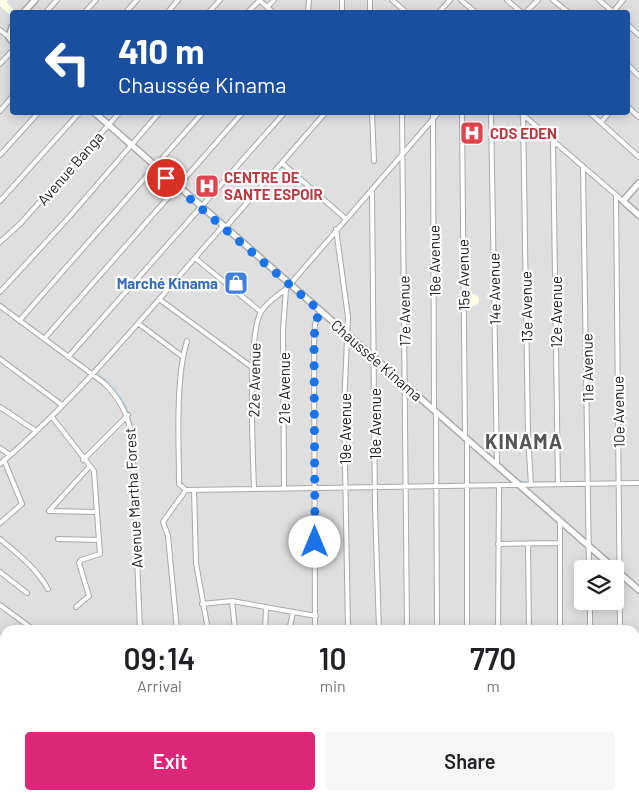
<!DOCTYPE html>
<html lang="en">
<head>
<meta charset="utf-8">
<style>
  body { margin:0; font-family:Barlow,sans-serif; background:#f6f6f6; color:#202124; height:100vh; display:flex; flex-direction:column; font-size:19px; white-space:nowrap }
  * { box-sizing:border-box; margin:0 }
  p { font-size:16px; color:#757577 }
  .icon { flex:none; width:28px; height:28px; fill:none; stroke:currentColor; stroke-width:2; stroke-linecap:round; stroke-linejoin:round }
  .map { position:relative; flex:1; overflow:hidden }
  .side { position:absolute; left:0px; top:625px; width:640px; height:175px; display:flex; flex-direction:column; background:#fff; border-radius:15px 15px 0 0; box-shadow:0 2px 12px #0003 }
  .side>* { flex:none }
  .top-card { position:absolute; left:10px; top:10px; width:620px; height:105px; border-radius:5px; box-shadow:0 2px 12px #0003; background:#1a4fa0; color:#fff; overflow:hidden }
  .tools { position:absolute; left:574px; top:560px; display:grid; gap:10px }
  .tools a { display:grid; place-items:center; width:50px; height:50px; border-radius:5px; background:#fff; box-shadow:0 2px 12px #0003; font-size:25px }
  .pin { position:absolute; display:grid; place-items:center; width:42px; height:42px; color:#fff; margin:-21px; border:2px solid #fff; border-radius:50%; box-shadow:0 1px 5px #0007 }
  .me { position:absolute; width:55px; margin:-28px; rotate:0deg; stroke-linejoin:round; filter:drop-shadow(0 0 4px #0008) }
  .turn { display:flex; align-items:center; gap:18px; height:105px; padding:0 25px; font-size:22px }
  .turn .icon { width:65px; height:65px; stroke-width:2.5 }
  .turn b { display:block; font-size:35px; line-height:42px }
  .eta { display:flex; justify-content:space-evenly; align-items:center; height:85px; text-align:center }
  .eta b { font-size:30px; font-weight:600; line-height:35px }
  .button { display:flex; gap:10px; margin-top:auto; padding:10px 25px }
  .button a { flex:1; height:58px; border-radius:5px; background:#db2777; color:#fff; font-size:20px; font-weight:600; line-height:58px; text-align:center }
  .button a+a { background:#f6f6f6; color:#202124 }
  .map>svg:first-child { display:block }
</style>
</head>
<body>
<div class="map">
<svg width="639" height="800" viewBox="0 0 639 800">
  <rect width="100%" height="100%" fill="#f2efe9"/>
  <!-- residential -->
  <path fill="#e0dfdf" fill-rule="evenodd" d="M0,0H639V800H0ZM12,12H628V112H12ZM582,569H615V601H582ZM5,630H635V795H5Z"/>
  <!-- education -->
  <path fill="#ffffe5" d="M0,0H8L6,2L15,11L11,16L0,6Z
    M467 300a6 6 0 1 1 12 0a6 6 0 1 1-12 0Z"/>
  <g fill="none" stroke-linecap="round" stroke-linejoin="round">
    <!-- stream -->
    <path stroke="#aad3df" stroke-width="1" d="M96,371C115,386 130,405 132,430
      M517,481L528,482
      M532,482H556
      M529,488L531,492"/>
    <!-- minor casing -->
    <g stroke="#a9a9a9" stroke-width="6">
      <path id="minor" d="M259,0L273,12
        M370,0V12
        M392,0L406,12
        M461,0L475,12
        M507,0L521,12
        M553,0L568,12
        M599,0L613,12
        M267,7L274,0
        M46,12L57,0
        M85,12L96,0
        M126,12L137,0
        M168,12L178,0
        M209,12L220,0
        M248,12L259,1
        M308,12L309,0
        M342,12V0
        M439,12L450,0
        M526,12L538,0
        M613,12L623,0
        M628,25L639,35
        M0,30L9,37
        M0,64L12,51
        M628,65L639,76
        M628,107L639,117
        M0,111L12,97
        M372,112L374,161
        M402,112L407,630
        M433,112L434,410
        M462,112L465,438
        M491,112L497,466
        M523,112L528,435L531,485
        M589,112L639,157
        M521,113L623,201
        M601,122L610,112
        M553,140L558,484
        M0,155L39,112
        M282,163L346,219
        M583,167L589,569
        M372,189L375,506L379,630
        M616,195L620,630
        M0,201L80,112
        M225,228L326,112
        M336,229L348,317L344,408L348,630
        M0,242L20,224L120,112
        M195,258L261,312
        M0,292L70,216L160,112
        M159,299L253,368
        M0,306L104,383C120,399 127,413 132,436L140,630
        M19,321L203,112
        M139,324L183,357
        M44,339L243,112
        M187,341C175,380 179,443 179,484L186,490L639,483
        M68,357L285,112
        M0,359L62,405
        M0,407L36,431
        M436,412L437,630
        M52,417L94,471L100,554L81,560L79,563L89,596L76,607
        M467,439V630
        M0,448L10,455
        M83,460L128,415
        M0,464C83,393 151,307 223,226
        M90,466L49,511L97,512
        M284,488L283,330L286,289
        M254,489C253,458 247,334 261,312C266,303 277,296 286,289L439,112
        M194,490L196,563L208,630
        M0,523L22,504L4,460
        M0,539C18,554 36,568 48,589
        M58,539L99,540
        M498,544L559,543
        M528,545L529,630
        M0,572L27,593
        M232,601L235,630
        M590,601V630
        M202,604L232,601L316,616
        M0,605L34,630
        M177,630L168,536L163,522L186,490
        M265,630L266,608
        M289,630L293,613
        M315,630L314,342L315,324L321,311
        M498,630L499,486
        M560,630V520
        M0,636L5,639
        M0,668L5,671
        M0,699L5,702
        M0,727L5,732
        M635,734L639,743
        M0,740L5,735
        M0,795L11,800
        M118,795L120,800
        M145,795L148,800
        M176,795L178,800
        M207,795L210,800
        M319,795L320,800
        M353,795V800
        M382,795V800
        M547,795L549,800
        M633,795L637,800
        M294,800V795"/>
    </g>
    <!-- tertiary casing -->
    <g stroke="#a9a9a9" stroke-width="8">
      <path id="tertiary" d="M24,12L35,0
        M12,27L9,37L12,41
        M94,112L615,569
        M639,183L623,201L639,215
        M615,569L639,590"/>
    </g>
    <!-- primary casing -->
    <g stroke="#a06b00" stroke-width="9">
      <path id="primary" d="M635,706L639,704
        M410,800L422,795"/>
    </g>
    <!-- minor -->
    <use href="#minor" stroke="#fff" stroke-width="4"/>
    <!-- tertiary -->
    <use href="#tertiary" stroke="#fff" stroke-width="5"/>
    <!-- primary -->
    <use href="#primary" stroke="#fcd6a4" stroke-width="6"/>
  </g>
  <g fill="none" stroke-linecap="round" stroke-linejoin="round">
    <!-- route -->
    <path stroke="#1a73e8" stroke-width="9" stroke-dasharray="0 16.2" d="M166,178L320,311L315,324L314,342L315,542"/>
  </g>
  <!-- icons -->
  <defs>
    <g id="hospital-square" transform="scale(1.25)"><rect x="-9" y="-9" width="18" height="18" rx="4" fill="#e0444e" stroke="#fff"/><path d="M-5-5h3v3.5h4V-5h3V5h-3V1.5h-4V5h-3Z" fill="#fff"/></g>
    <g id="shop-square" transform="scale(1.25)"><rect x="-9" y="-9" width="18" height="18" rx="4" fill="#3f7fe0" stroke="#fff"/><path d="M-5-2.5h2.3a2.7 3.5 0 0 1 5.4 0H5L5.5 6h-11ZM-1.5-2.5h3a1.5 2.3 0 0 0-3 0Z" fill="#fff"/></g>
  </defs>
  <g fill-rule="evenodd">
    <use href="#hospital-square" x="472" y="133"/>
    <use href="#hospital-square" x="207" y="186"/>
    <use href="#shop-square" x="236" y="283"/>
  </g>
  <g text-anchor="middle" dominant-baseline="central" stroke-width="4.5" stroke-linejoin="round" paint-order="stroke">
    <!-- health labels -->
    <g font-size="15" font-weight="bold" fill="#be3a42" stroke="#fff" text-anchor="start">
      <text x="490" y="133">CDS EDEN</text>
      <text x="224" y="177">CENTRE DE<tspan x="224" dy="17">SANTE ESPOIR</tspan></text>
    </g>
    <!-- street labels -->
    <g font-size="15" fill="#222" stroke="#fff">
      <text transform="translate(70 168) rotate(-49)">Avenue Banga</text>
      <text transform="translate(434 261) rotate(-91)">16e Avenue</text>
      <text transform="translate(463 275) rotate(-91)">15e Avenue</text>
      <text transform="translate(494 289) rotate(-91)">14e Avenue</text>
      <text transform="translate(526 307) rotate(-91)">13e Avenue</text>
      <text transform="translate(404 311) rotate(-91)">17e Avenue</text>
      <text transform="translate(556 312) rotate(-90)">12e Avenue</text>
      <text transform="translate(377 360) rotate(41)">Chaussée Kinama</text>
      <text transform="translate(587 368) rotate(-91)">11e Avenue</text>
      <text transform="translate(254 380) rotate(-89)">22e Avenue</text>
      <text transform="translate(284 388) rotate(-90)">21e Avenue</text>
      <text transform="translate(618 412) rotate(-91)">10e Avenue</text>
      <text transform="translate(375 424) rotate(-90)">18e Avenue</text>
      <text transform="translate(345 429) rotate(-90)">19e Avenue</text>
      <text transform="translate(133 498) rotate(-93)">Avenue Martha Forest</text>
    </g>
    <!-- shop labels -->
    <g font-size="15" font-weight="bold" fill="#366cbe" stroke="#fff" text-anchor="end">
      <text x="218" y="283">Marché Kinama</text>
    </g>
    <!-- district labels -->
    <g font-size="20" font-weight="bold" letter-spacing="1" fill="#555" stroke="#fff">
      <text x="524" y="441">KINAMA</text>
    </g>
  </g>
</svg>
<div class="tools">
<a><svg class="icon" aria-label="layers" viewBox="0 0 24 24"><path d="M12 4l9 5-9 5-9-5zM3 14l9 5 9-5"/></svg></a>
</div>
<div class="pin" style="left:166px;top:178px;background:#d93025"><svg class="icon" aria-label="arrive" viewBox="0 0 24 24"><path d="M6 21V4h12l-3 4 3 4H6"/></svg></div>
<svg class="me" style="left:315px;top:542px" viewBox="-20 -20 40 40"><circle r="19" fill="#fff"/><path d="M0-13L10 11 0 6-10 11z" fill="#1a73e8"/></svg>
<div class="top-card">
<div class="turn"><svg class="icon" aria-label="left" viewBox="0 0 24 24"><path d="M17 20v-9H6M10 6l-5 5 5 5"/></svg><div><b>410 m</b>Chaussée Kinama</div></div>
</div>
<section class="side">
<div class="eta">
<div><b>09:14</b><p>Arrival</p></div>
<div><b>10</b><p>min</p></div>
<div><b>770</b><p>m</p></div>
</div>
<div class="button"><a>Exit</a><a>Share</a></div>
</section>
</div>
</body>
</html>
